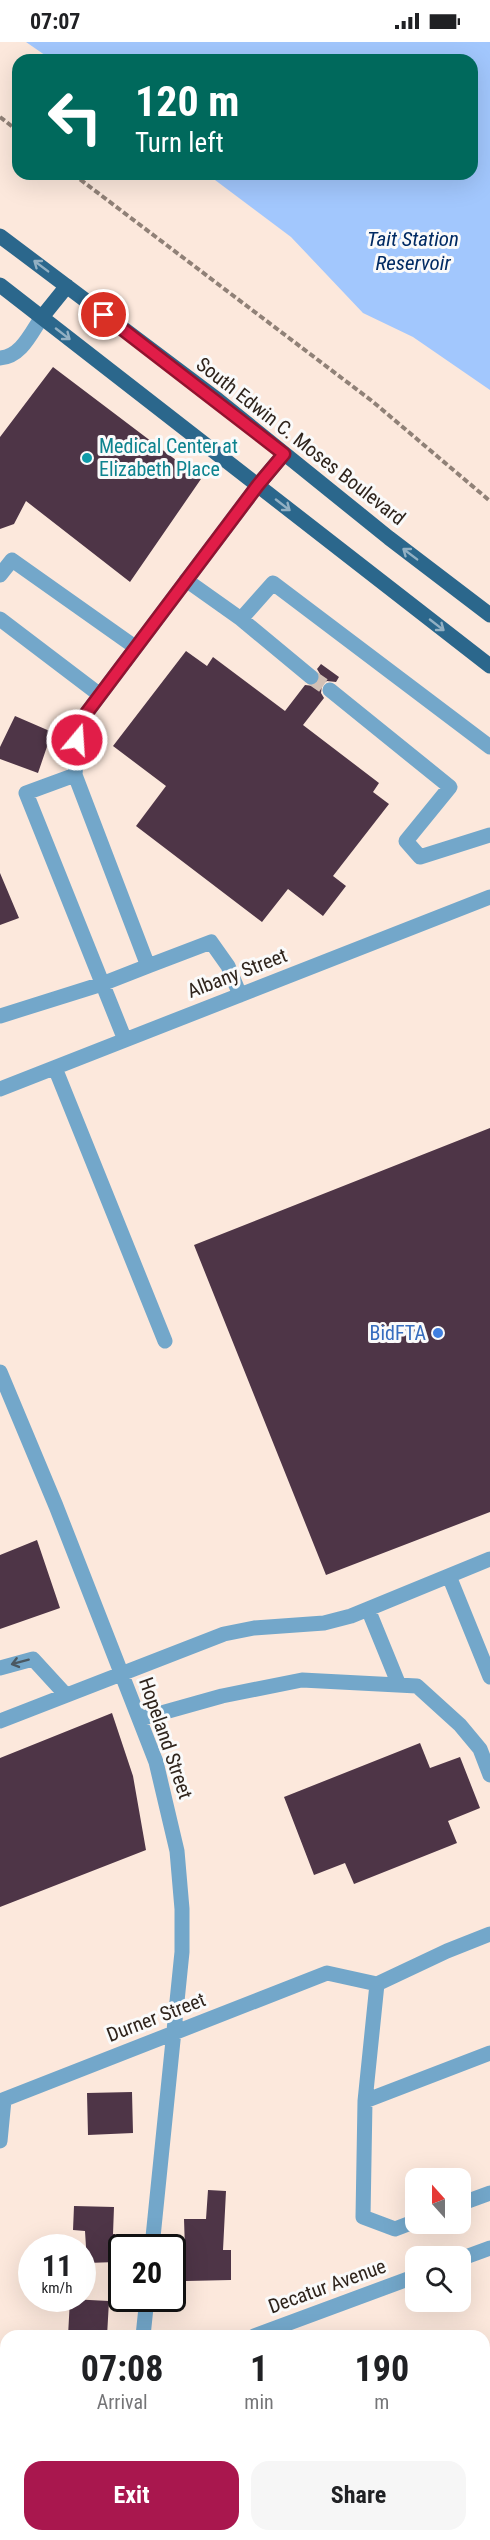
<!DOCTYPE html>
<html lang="en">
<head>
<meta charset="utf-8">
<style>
  body { margin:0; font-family:"Roboto Condensed",sans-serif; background:#f6f6f6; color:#202124; height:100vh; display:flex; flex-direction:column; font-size:22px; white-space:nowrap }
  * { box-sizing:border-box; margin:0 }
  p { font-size:20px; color:#757577 }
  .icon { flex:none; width:33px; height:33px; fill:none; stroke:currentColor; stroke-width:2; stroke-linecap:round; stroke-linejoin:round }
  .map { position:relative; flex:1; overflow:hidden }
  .drawer { position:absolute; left:0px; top:2288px; width:490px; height:212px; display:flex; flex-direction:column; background:#fff; border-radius:18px 18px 0 0; box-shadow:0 6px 24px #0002 }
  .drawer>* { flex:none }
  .guide { position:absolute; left:12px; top:12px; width:466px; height:126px; border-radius:18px; box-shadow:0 6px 24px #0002; background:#00695c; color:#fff; overflow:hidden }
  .needle { width:39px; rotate:339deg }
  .fabs { position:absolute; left:405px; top:2126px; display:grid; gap:12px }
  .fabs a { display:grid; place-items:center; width:66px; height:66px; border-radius:12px; background:#fff; box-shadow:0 6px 24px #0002; font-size:30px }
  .speed { position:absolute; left:18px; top:2192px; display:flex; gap:12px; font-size:30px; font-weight:700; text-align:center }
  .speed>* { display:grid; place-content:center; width:78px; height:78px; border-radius:50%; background:#fff; box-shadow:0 6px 24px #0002; line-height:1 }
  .speed small { font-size:15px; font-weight:400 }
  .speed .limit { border:3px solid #111; border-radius:9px; background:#fff; color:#111 }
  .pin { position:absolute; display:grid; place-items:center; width:51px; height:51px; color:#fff; margin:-26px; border:3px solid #fff; border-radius:50%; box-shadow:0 2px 6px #0007 }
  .me { position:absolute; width:66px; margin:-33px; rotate:18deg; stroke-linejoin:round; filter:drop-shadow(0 0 4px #0008) }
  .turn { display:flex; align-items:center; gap:21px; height:126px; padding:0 24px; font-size:27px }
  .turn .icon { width:78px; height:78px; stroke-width:2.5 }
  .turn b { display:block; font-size:42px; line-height:51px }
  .eta { display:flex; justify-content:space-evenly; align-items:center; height:102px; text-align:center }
  .eta b { font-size:36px; font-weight:700; line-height:42px }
  .cta { display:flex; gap:12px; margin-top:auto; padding:12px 24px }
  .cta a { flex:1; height:69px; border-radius:18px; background:#a9174e; color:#fff; font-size:24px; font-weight:700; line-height:69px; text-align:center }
  .cta a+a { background:#f6f6f6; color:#202124 }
  .status { display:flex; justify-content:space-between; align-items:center; height:42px; padding:0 30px; background:#fff; direction:ltr }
  .status svg { height:16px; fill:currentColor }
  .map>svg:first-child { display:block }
</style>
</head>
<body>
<div class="status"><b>07:07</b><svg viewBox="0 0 49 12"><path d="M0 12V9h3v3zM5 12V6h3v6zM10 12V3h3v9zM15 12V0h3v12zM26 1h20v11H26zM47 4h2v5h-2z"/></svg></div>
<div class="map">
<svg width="490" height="2498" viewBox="0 0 490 2498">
  <rect width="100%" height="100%" fill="#fce8dc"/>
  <!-- water -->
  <path fill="#a2c7fd" d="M26,0H490V348L413,295L363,271L291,195L207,132H472V18H52Z"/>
  <!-- building -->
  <path fill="#4e3547" d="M53,325L201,437L130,540L26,459L14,482L0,487V395Z
    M186,609L207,624L213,615L285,669L305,643L314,644L319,641L320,632L317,627L321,622L339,635L336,640L327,639L322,642L321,651L324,656L303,683L379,741L373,750L389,762L333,834L346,844L323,874L288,847L262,880L136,784L166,744L113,704Z
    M15,674L52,690L38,731L0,717V705Z
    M0,831L19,876L0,883Z
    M490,1086V1470L326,1533L194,1203Z
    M37,1498L60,1566L0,1587V1513Z
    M112,1671L133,1734L146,1808L0,1865V1716Z
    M420,1701L430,1726L460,1715L480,1766L448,1779L457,1801L354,1842L345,1821L314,1833L284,1755Z
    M132,2050L133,2091L88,2093L87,2051Z
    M208,2148L226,2149L223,2208H231V2238L186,2239L184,2177H206Z
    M74,2164L114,2165L113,2192H115L116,2220L87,2221L85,2189L73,2188Z
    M70,2257L109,2259L107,2294H68Z"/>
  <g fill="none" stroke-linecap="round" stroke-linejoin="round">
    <!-- minor-tunnel -->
    <path stroke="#d3c1b6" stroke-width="15" stroke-dasharray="15 8" stroke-linecap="butt" d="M311,635L330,648"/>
    <!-- path -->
    <path stroke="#908177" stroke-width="4" stroke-dasharray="6 3" stroke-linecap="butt" d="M0,75L18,89
      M73,132L372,359L490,459"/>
    <!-- minor -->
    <path stroke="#73a7ca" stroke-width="15" d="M0,316C21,315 31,291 42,275
      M0,533L12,518L135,605
      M186,538L241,577L273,541L490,705
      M0,577L100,653
      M241,577L311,635
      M330,648L450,745L406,799L420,815L490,793
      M148,924L211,900L228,924L240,953
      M0,974L102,942L148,924L75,733
      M125,998L26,751L75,733L79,681L258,443
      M55,1026L165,1299
      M0,1047L490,855
      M0,1330L56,1464L156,1720L177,1809L182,1867V1910L152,2205
      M449,1534L490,1635
      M368,1567L399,1643
      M0,1626L33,1617L66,1653
      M140,1677L222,1654L302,1638L417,1644L460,1683L480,1707L490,1733
      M0,1679L224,1592L254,1586L324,1581L351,1574L490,1517
      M377,1942L447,1909L490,1892
      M0,2059L327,1931L377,1942L365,2059L363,2175L395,2187L416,2179
      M365,2059L490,2011
      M0,2099L4,2058
      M460,2162L490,2151
      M460,2217L490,2206
      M143,2294L147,2256
      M254,2294L416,2234
      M484,2387L490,2385
      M0,2392L6,2390
      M205,2498L218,2493"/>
    <!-- major -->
    <path stroke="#2b678c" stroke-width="15" d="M0,194L218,358L389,496L490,573
      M0,243L490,624
      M42,275L67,244
      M258,443L284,412"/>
  </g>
  <!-- one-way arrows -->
  <defs><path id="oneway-shaft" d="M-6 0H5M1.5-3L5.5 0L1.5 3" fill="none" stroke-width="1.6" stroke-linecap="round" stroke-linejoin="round" transform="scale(1.5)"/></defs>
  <g stroke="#92b0c3">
    <use href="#oneway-shaft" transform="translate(41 224) rotate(-143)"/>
    <use href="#oneway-shaft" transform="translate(63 292) rotate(38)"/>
    <use href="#oneway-shaft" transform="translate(283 463) rotate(38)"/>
    <use href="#oneway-shaft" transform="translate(410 512) rotate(-143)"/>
    <use href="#oneway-shaft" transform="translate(437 583) rotate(38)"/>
  </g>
  <use stroke="#4a5862" href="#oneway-shaft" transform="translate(20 1620) rotate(165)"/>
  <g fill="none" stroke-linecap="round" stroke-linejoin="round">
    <!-- route casing -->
    <g stroke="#92132f" stroke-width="15">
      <path id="route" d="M77,698L79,681L258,443L284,412L104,273"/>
    </g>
    <!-- route -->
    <use href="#route" stroke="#e11d48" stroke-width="10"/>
  </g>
  <!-- markers -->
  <circle fill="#0f9aa8" stroke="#fafafa" stroke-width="2" cx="87" cy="416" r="6"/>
  <circle fill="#3f7fe0" stroke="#fafafa" stroke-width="2" cx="438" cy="1291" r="6"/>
  <g text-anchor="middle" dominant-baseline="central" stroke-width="6" stroke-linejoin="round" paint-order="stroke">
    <!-- street labels -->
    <g font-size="20" fill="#2f241c" stroke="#fafafa">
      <text transform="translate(301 399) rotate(38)">South Edwin C. Moses Boulevard</text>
      <text transform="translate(237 931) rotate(-21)">Albany Street</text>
      <text transform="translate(166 1696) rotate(71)">Hopeland Street</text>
      <text transform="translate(156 1975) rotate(-21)">Durner Street</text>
      <text transform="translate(327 2244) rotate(-20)">Decatur Avenue</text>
    </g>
    <!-- culture labels -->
    <g font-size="20" fill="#0d838f" stroke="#fafafa" text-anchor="start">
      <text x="99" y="404">Medical Center at<tspan x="99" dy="23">Elizabeth Place</tspan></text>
    </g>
    <!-- shop labels -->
    <g font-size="20" fill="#366cbe" stroke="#fafafa" text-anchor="end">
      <text x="426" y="1291">BidFTA</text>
    </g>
    <!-- water labels -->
    <g font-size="21" font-style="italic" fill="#002a63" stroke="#fafafa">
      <text x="413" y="197">Tait Station<tspan x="413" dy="24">Reservoir</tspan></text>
    </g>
  </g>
</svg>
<div class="fabs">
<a><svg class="needle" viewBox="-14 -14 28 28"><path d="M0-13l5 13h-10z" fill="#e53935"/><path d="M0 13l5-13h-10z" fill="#757577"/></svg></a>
<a><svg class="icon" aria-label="search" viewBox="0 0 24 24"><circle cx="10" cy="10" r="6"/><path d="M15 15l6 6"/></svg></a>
</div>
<div class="speed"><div>11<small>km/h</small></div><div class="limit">20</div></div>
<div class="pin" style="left:104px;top:273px;background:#d93025"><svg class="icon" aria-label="arrive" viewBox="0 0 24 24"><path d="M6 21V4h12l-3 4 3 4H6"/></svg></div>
<svg class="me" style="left:77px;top:698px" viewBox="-20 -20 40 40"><circle r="17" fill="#e11d48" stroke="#fff" stroke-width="3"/><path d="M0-11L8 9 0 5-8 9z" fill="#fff"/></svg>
<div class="guide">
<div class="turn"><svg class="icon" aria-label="left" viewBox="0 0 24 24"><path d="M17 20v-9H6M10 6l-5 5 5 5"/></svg><div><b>120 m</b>Turn left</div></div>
</div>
<section class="drawer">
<div class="eta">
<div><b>07:08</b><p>Arrival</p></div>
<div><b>1</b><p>min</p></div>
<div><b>190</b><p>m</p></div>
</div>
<div class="cta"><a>Exit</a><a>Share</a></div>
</section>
</div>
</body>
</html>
